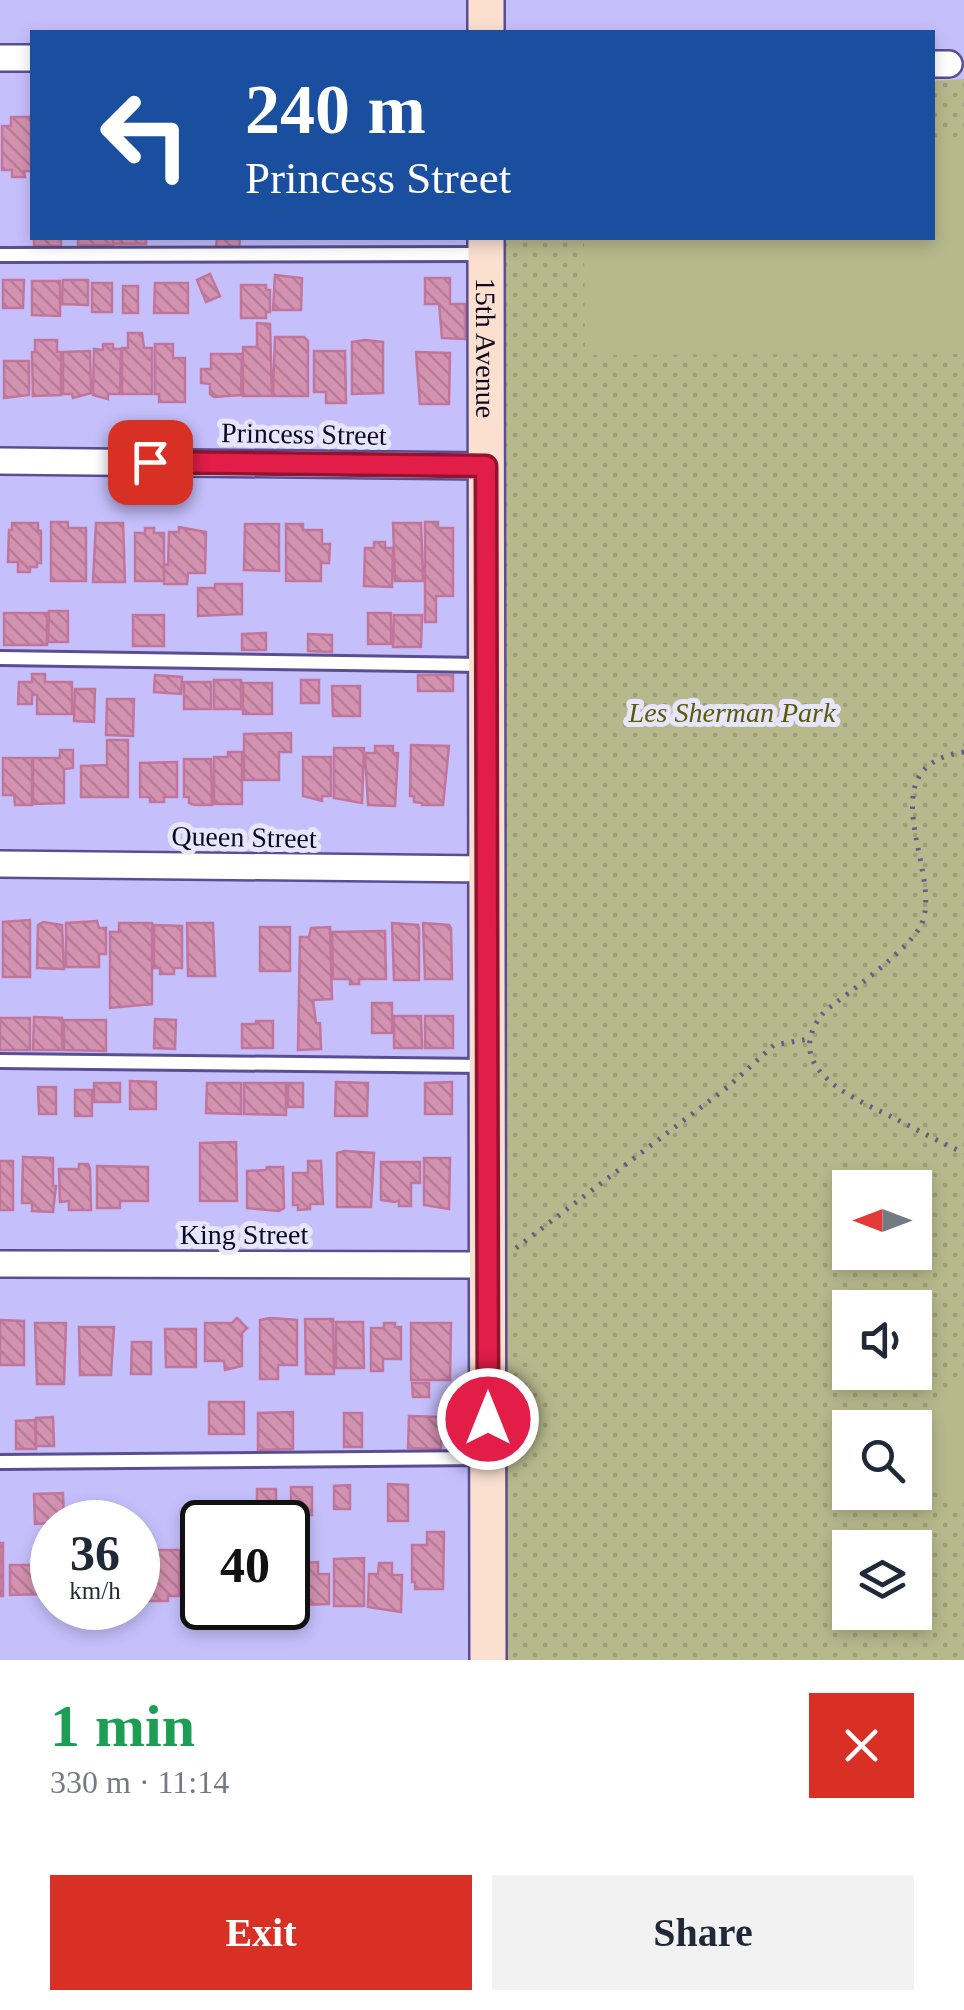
<!DOCTYPE html>
<html lang="en">
<head>
<meta charset="utf-8">
<style>
  body { margin:0; font-family:"Times New Roman",serif; background:#f2f2f3; color:#1f2937; height:100vh; display:flex; flex-direction:column; font-size:38px; white-space:nowrap }
  * { box-sizing:border-box; margin:0 }
  p { font-size:32px; color:#747a83 }
  .icon { flex:none; width:55px; height:55px; fill:none; stroke:currentColor; stroke-width:2; stroke-linecap:round; stroke-linejoin:round }
  .map { position:relative; height:1660px; overflow:hidden }
  .drawer { display:flex; flex-direction:column; background:#fff; flex:1 }
  .drawer>* { flex:none }
  .hud { position:absolute; left:30px; top:30px; width:905px; height:210px; border-radius:0px; box-shadow:0 5px 15px #0003; background:#1a4fa0; color:#fff; overflow:hidden }
  .needle { width:65px; rotate:270deg }
  .tools { position:absolute; left:832px; top:1170px; display:grid; gap:20px }
  .tools a { display:grid; place-items:center; width:100px; height:100px; border-radius:0px; background:#fff; box-shadow:0 5px 15px #0003; font-size:50px }
  .speed { position:absolute; left:30px; top:1500px; display:flex; gap:20px; font-size:50px; font-weight:700; text-align:center }
  .speed>* { display:grid; place-content:center; width:130px; height:130px; border-radius:50%; background:#fff; box-shadow:0 5px 15px #0003; line-height:1 }
  .speed small { font-size:25px; font-weight:400 }
  .speed .limit { border:5px solid #111; border-radius:15px; background:#fff; color:#111 }
  .pin { position:absolute; display:grid; place-items:center; width:85px; height:85px; color:#fff; margin:-42px; border-radius:20px; box-shadow:0 5px 15px #0006 }
  .me { position:absolute; width:110px; margin:-55px; rotate:0deg; stroke-linejoin:round; filter:drop-shadow(0 0 8px #0008) }
  .turn { display:flex; align-items:center; gap:35px; height:210px; padding:0 50px; font-size:45px }
  .turn .icon { width:130px; height:130px; stroke-width:2.5 }
  .turn b { display:block; font-size:70px; line-height:85px }
  .round { display:grid; place-items:center; flex:none; width:105px; height:105px; border-radius:0px; background:#f2f2f3 }
  .headline { display:flex; align-items:center; justify-content:space-between; height:170px; padding:0 50px }
  h1 { font-size:60px; font-weight:800; line-height:75px; color:#1e9e55 }
  .primary-button { display:flex; gap:20px; margin-top:auto; padding:20px 50px }
  .primary-button a { flex:1; height:115px; border-radius:0px; background:#d93025; color:#fff; font-size:40px; font-weight:800; line-height:115px; text-align:center }
  .primary-button a+a { background:#f2f2f3; color:#1f2937 }
  .map>svg:first-child { display:block }
</style>
</head>
<body>
<div class="map">
<svg width="964" height="1660" viewBox="0 0 964 1660">
  <defs>
    <pattern id="grass-dots" width="8" height="8" patternUnits="userSpaceOnUse" patternTransform="scale(2.5)"><rect width="8" height="8" fill="#b7b98c"/><path d="M2 2h.1M6 6h.1" fill="none" stroke="#9c9e78" stroke-width="1.8" stroke-linecap="round"/></pattern>
    <pattern id="building-back-hatch" width="6" height="6" patternUnits="userSpaceOnUse" patternTransform="scale(2.5)"><rect width="6" height="6" fill="#d492b1"/><path d="M-1 5l2 2M0 0l6 6M5-1l2 2" fill="none" stroke="#b57c98"/></pattern>
  </defs>
  <rect width="100%" height="100%" fill="#c5bffc"/>
  <!-- grass -->
  <path fill="url(#grass-dots)" fill-rule="evenodd" d="M964,79V1660H503L499,238H932L933,81ZM850,1188H915V1252H850ZM850,1308H915V1372H850ZM850,1428H915V1492H850ZM850,1548H915V1612H850Z"/>
  <!-- garden -->
  <path fill="#b7b98c" d="M933,142L964,143V354L585,355L584,238H932Z
    M964,1382V1503C927,1492 915,1439 934,1409C942,1396 952,1389 964,1382Z"/>
  <!-- building -->
  <path fill="url(#building-back-hatch)" stroke="#c2759b" stroke-width="2.5" d="M11,117H31L32,171H24L25,177H12V170H2V126H11Z
    M34,238H61V246H34Z
    M78,238H113V245H78Z
    M113,238H146V244H113Z
    M217,238H240L239,248L216,247Z
    M210,274L220,296L206,302L197,280Z
    M275,275L302,278L301,310H273Z
    M425,278H450V304H465V339L442,338L439,304H425Z
    M3,280H24L23,308H3Z
    M63,280H88V305L62,304Z
    M32,281H60V316L32,315Z
    M92,283H112V312H92Z
    M155,283H188V313H154Z
    M241,285H266V290H270V312H266V318H241Z
    M123,286H138V313H123Z
    M257,323L270,324L272,396H243V347H257Z
    M128,333H142L144,348H152V394H122V348H128Z
    M275,337H304L308,341V396H273Z
    M35,340H57V352H61V395L33,396L32,352H35Z
    M364,340L383,342V393L352,394V342Z
    M103,344H113V349H121L120,394H108V399L93,395L94,349L103,350Z
    M155,344H173V358H185V402H159V394H155Z
    M90,351L91,393L73,398L72,394H63V352Z
    M314,351H345L346,403H326V392H314Z
    M416,352L450,353L449,404H420Z
    M211,354H242L241,395L214,397L210,394V384L201,383V369H211Z
    M4,361H29V395L4,398Z
    M51,522H68V528H86V581H51Z
    M425,522H438V528H453V596H436V622H425Z
    M12,523H38V530L41,531V563H37V567H30V572H18V562H8L9,530H12Z
    M96,523H123L125,582H93Z
    M393,523H421L423,581H395Z
    M245,524H279V571L244,570Z
    M286,524H303V530H322V544H330L329,563H321V581H286Z
    M179,527L206,532L205,573H188L187,584H164V564L168,565L169,532H179Z
    M145,528H154V533H164V581H135V533H145Z
    M374,542H385V548H393L392,587L364,586L365,548H374Z
    M215,584H242V614L198,616V588H215Z
    M49,611H68V642H48Z
    M4,613H47V645H4Z
    M368,613H391V644H368Z
    M133,615H164V646H133Z
    M394,615H422L421,647H393Z
    M266,633V650H242V634Z
    M308,634L332,635V652L308,651Z
    M32,674H45V682H72V714H37V695H32V704H18L19,682H32Z
    M155,675L182,677L181,694L154,692Z
    M418,675H453V691H418Z
    M214,680H241V709H214Z
    M301,680H319V703H301Z
    M184,682H211V709H184Z
    M243,683H272V714H243Z
    M332,686H360V716H333Z
    M75,689H95L94,722L74,721Z
    M107,699H134L133,736L106,735Z
    M291,733V752H279V780H244V734Z
    M107,740H128V797H81V766L107,765Z
    M411,745L449,746L443,805H422V803L414,802V796H410Z
    M375,746H393V753H398L395,806L368,805L365,753H375Z
    M334,748H364L362,803L334,798Z
    M60,750H73V768L64,769V803L33,804V758H60Z
    M228,752H242V804H214V757H228Z
    M303,757H331V796H322V801L303,796Z
    M3,758H32V805H15L14,795H3Z
    M184,759H211L212,805H195L189,803V797H184Z
    M177,762V797H164V802H150V797H140V763Z
    M30,920V977H3V922Z
    M97,921L99,928H106V954H99V967H66V923Z
    M43,922L62,925L64,969L37,968L38,925Z
    M119,923H152V1004L110,1008V932H119Z
    M187,923H213L215,976H188Z
    M392,923L418,925L419,928V980H394Z
    M423,923L449,925L451,928L452,979H425Z
    M154,925L182,926V968H174V974H160V968H154Z
    M260,927H290V971H260Z
    M330,927L332,999L313,1000L316,1023H320L321,1049L298,1050L300,937H309L311,928Z
    M385,931L386,979H359V984H350V979H333L332,932Z
    M372,1003H392V1033H372Z
    M394,1016H421L422,1048H394Z
    M425,1016H453V1048H425Z
    M34,1017L62,1018V1050H33Z
    M0,1018H30V1050H0Z
    M155,1019L176,1020L175,1049L154,1048Z
    M64,1020H106V1051L64,1050Z
    M256,1021H273V1048H242V1024H256Z
    M130,1081L156,1082V1109H130Z
    M336,1082L368,1083L367,1116H335Z
    M452,1082V1114H425V1083Z
    M94,1083H120V1102H94Z
    M207,1083H241V1114L206,1113Z
    M244,1083H286V1115L244,1114Z
    M288,1083H303V1107H288Z
    M38,1087H56V1114H39Z
    M75,1090H92V1116H75Z
    M236,1142L237,1201H200V1143Z
    M345,1151L374,1153L371,1207H337V1153Z
    M23,1157L53,1158V1186H56L53,1212L32,1211V1203H22Z
    M424,1158H450L449,1209L424,1205Z
    M0,1161H13V1210H0Z
    M308,1161H321L323,1204H310V1209L298,1210V1205H293V1173H308Z
    M381,1162H420V1183H411V1206H399V1200L395,1202L381,1200Z
    M79,1164H88L90,1169L91,1210H69V1201L60,1202L59,1169H79Z
    M97,1166L148,1167V1201H120V1208H97Z
    M267,1167H283L284,1208L279,1211L247,1208V1171L266,1170Z
    M237,1318L247,1328L242,1333V1366L225,1370L224,1361H205V1323H232Z
    M270,1318L297,1320V1365H278V1379H260V1320Z
    M305,1319H333L334,1374H306Z
    M0,1320L24,1321V1365H0Z
    M336,1322H363L364,1368H336Z
    M35,1323H66L64,1384H37Z
    M384,1323H395V1327H401V1359H383V1371H371V1328H384Z
    M411,1323H451L450,1380H411Z
    M79,1327H114L111,1375H80Z
    M165,1329H196V1367H166Z
    M132,1342H151V1374H131Z
    M412,1383H429V1397H413Z
    M209,1402H244V1434H209Z
    M293,1412V1449L258,1450V1413Z
    M344,1413H362V1447H344Z
    M409,1416L442,1417L441,1449L408,1448Z
    M53,1417L54,1446H36V1418Z
    M35,1420L36,1449H16V1421Z
    M388,1484L408,1485V1521H388Z
    M350,1485V1509H334V1486Z
    M291,1487H312V1515H291Z
    M257,1489H276V1514H257Z
    M63,1493L64,1522L35,1524L34,1494Z
    M427,1532H444L443,1589H415V1582H412V1545H427Z
    M0,1543H3V1596H0Z
    M141,1550H180L179,1596H168V1601H141Z
    M185,1558H202L201,1611H185Z
    M364,1558V1606H334V1559Z
    M318,1562V1574H329V1604L298,1605V1575H306L305,1563Z
    M379,1563H392V1575H402L401,1612L368,1607L369,1574H378Z
    M10,1565H44L45,1594L10,1595Z"/>
  <g fill="none" stroke-linecap="round" stroke-linejoin="round">
    <!-- lane casing -->
    <g stroke="#594e91" stroke-width="18">
      <path id="lane" d="M0,255L482,254
        M0,658L484,665
        M0,1061L485,1066
        M0,1462L485,1458"/>
    </g>
    <!-- street casing -->
    <g stroke="#594e91" stroke-width="30">
      <path id="street" d="M0,58H32
        M932,64H949
        M0,461L486,466
        M0,864L487,869
        M0,1264L487,1265"/>
    </g>
    <!-- secondary casing -->
    <g stroke="#594e91" stroke-width="40">
      <g id="secondary">
        <path d="M486,0V32"/>
        <path id="s1" d="M486,238L488,1660"/>
      </g>
    </g>
    <!-- path -->
    <path stroke="#635d88" stroke-width="5" stroke-dasharray="2.5 8" stroke-linecap="butt" d="M964,752C865,766 943,872 922,923C913,947 847,994 825,1011C777,1067 853,1098 894,1118C917,1130 940,1142 964,1153
      M516,1248L729,1086L774,1045L809,1039"/>
    <!-- lane -->
    <use href="#lane" stroke="#fff" stroke-width="12"/>
    <!-- street -->
    <use href="#street" stroke="#fff" stroke-width="25"/>
    <!-- secondary -->
    <use href="#secondary" stroke="#fbe0d0" stroke-width="35"/>
  </g>
  <g fill="none" stroke-linecap="round" stroke-linejoin="round">
    <!-- route casing -->
    <g stroke="#92132f" stroke-width="25">
      <path id="route" d="M150,462L486,466L488,1419"/>
    </g>
    <!-- route -->
    <use href="#route" stroke="#e11d48" stroke-width="18"/>
  </g>
  <g text-anchor="middle" dominant-baseline="central" stroke-width="10" stroke-linejoin="round" paint-order="stroke">
    <!-- street labels -->
    <g font-size="28" fill="#0e0823" stroke="#e7e5fc">
      <text stroke="none"><textPath href="#s1" startOffset="110">15th Avenue</textPath></text>
      <text transform="translate(304 434) rotate(1)">Princess Street</text>
      <text transform="translate(244 837) rotate(1)">Queen Street</text>
      <text x="244" y="1234">King Street</text>
    </g>
    <!-- park labels -->
    <g font-size="28" font-style="italic" fill="#5a5a07" stroke="#e7e5fc">
      <text x="732" y="712">Les Sherman Park</text>
    </g>
  </g>
</svg>
<div class="tools">
<a><svg class="needle" viewBox="-14 -14 28 28"><path d="M0-13l5 13h-10z" fill="#e53935"/><path d="M0 13l5-13h-10z" fill="#747a83"/></svg></a>
<a><svg class="icon" aria-label="sound" viewBox="0 0 24 24"><path d="M4 9h4l5-4v14l-5-4H4zM17 9q2 3 0 6"/></svg></a>
<a><svg class="icon" aria-label="search" viewBox="0 0 24 24"><circle cx="10" cy="10" r="6"/><path d="M15 15l6 6"/></svg></a>
<a><svg class="icon" aria-label="layers" viewBox="0 0 24 24"><path d="M12 4l9 5-9 5-9-5zM3 14l9 5 9-5"/></svg></a>
</div>
<div class="speed"><div>36<small>km/h</small></div><div class="limit">40</div></div>
<div class="pin" style="left:150px;top:462px;background:#d93025"><svg class="icon" aria-label="arrive" viewBox="0 0 24 24"><path d="M6 21V4h12l-3 4 3 4H6"/></svg></div>
<svg class="me" style="left:488px;top:1419px" viewBox="-20 -20 40 40"><circle r="17" fill="#e11d48" stroke="#fff" stroke-width="3"/><path d="M0-11L8 9 0 5-8 9z" fill="#fff"/></svg>
<div class="hud">
<div class="turn"><svg class="icon" aria-label="left" viewBox="0 0 24 24"><path d="M17 20v-9H6M10 6l-5 5 5 5"/></svg><div><b>240 m</b>Princess Street</div></div>
</div>
</div>
<section class="drawer">
<div class="headline"><div><h1>1 min</h1><p>330 m · 11:14</p></div><a class="round" style="background:#d93025;color:#fff"><svg class="icon" aria-label="close" viewBox="0 0 24 24"><path d="M6 6l12 12M18 6L6 18"/></svg></a></div>
<div class="primary-button"><a>Exit</a><a>Share</a></div>
</section>
</body>
</html>
